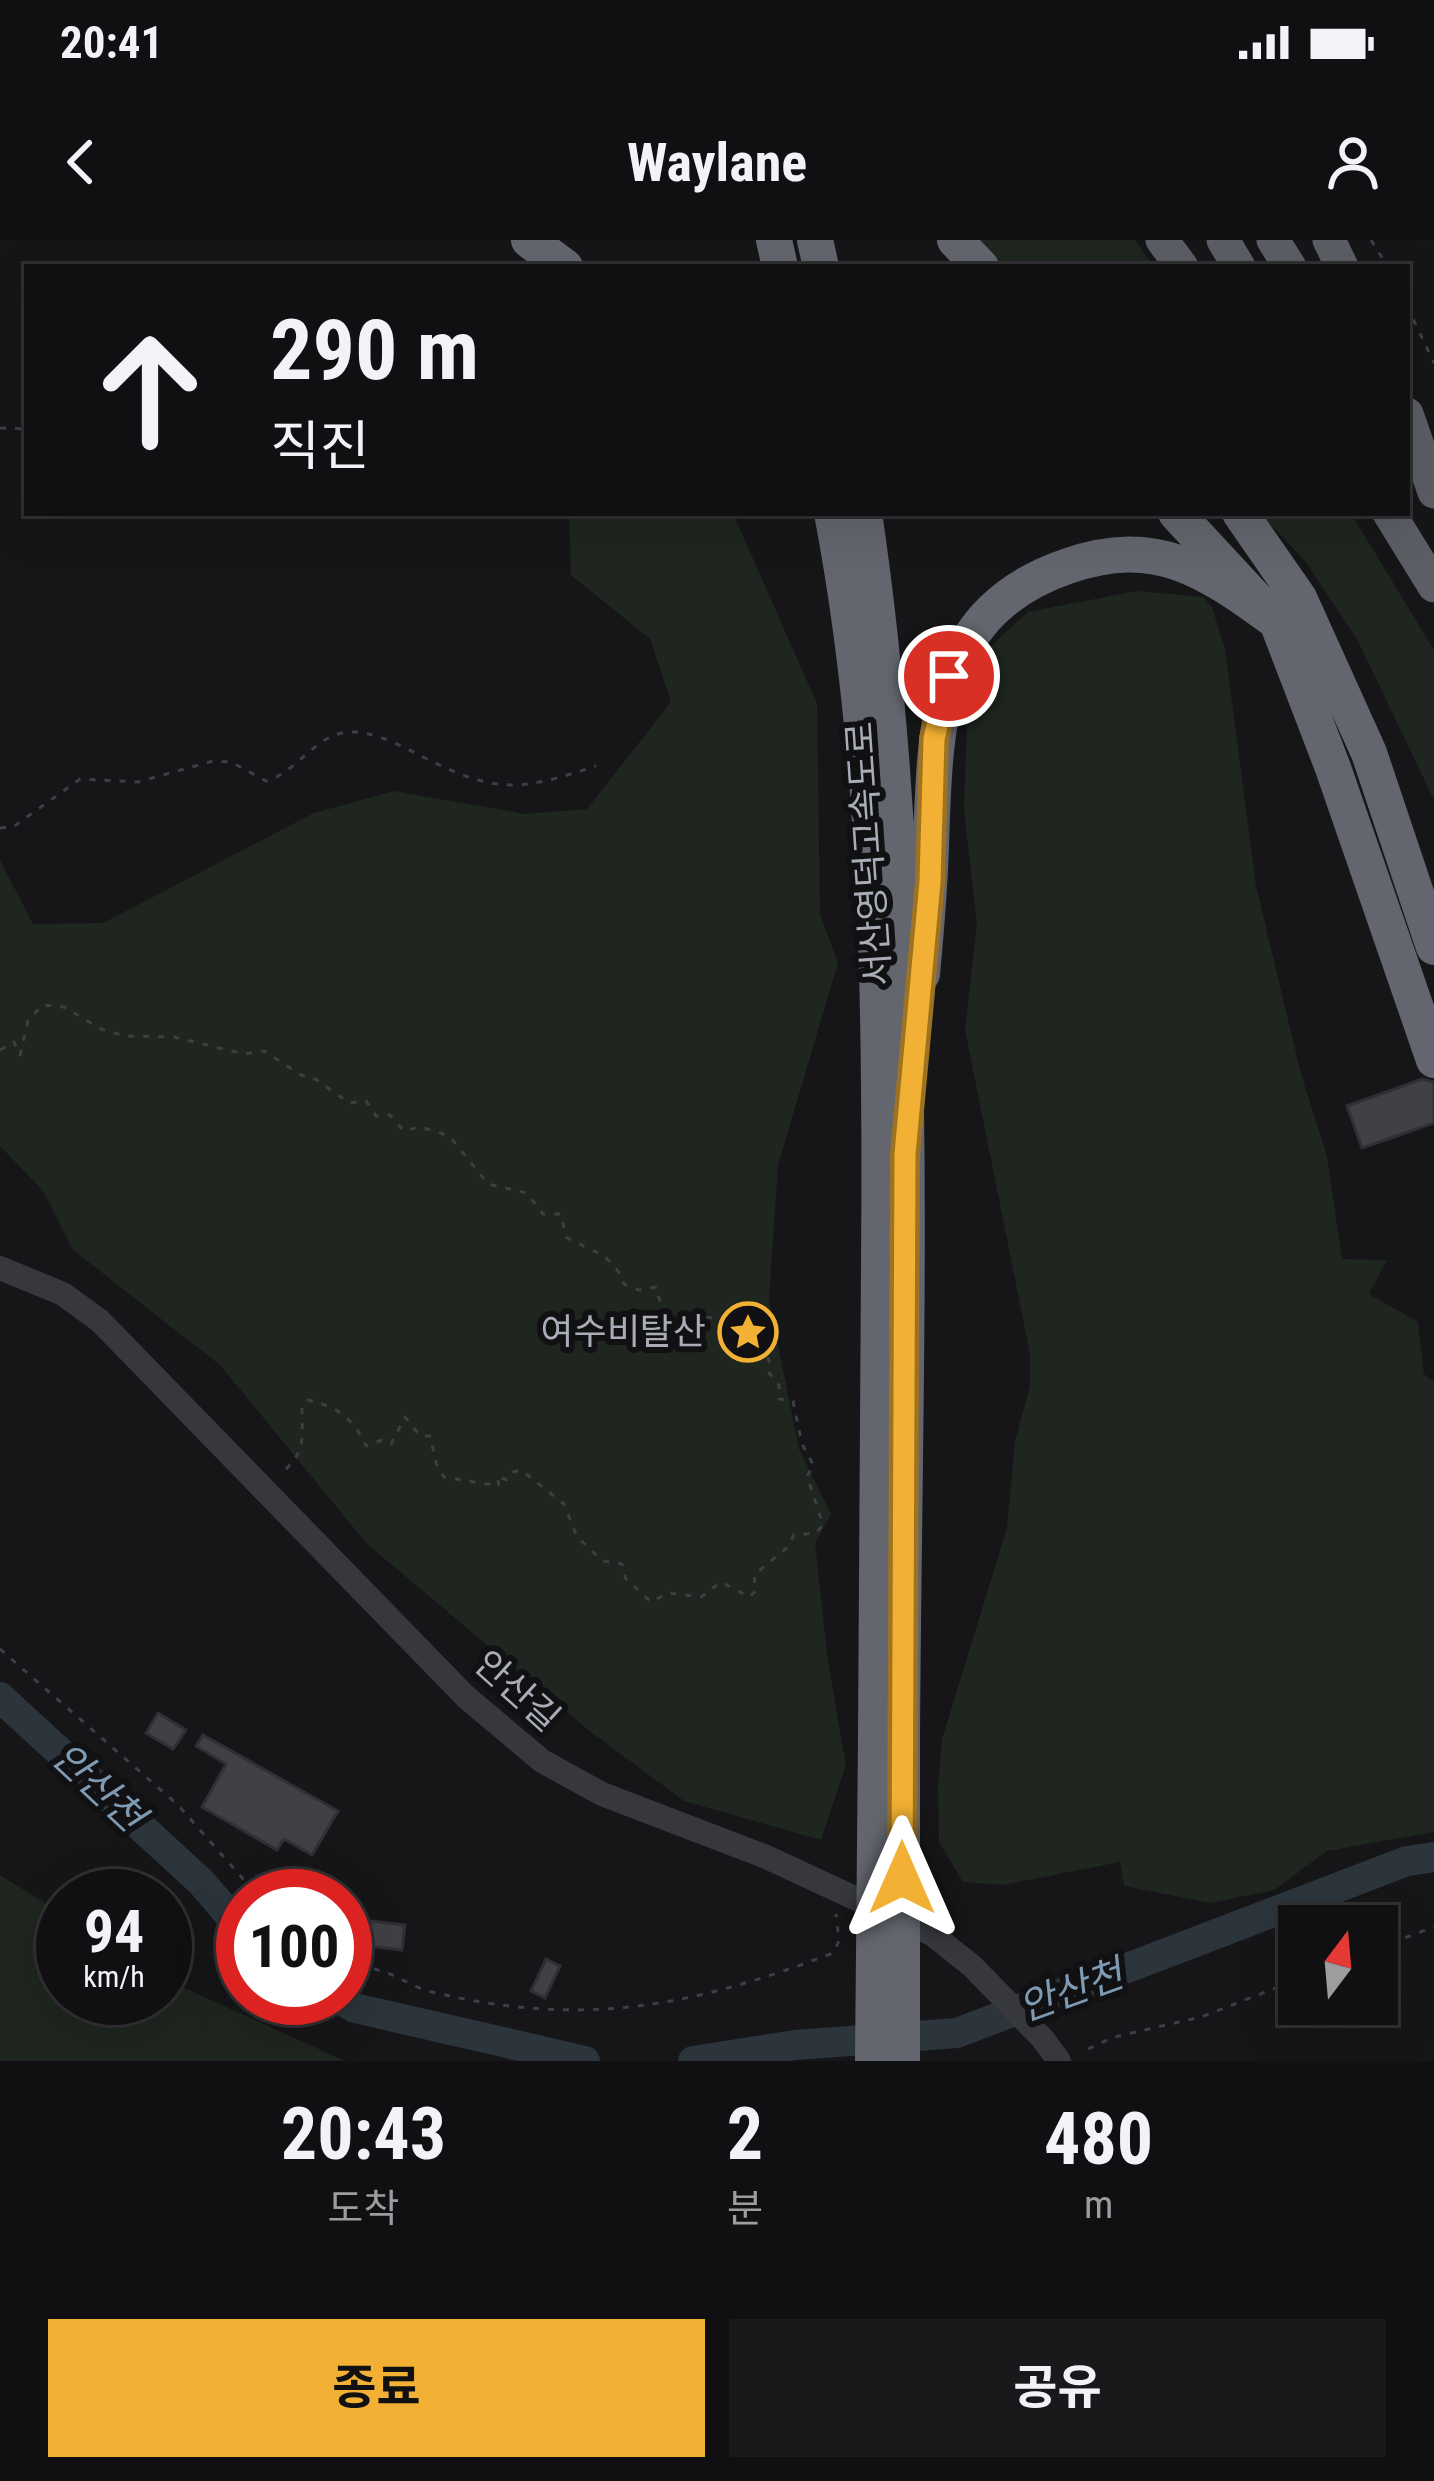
<!DOCTYPE html>
<html lang="ko">
<head>
<meta charset="utf-8">
<style>
  body { margin:0; font-family:"Roboto Condensed","Noto Sans KR",sans-serif; background:#19191b; color:#f1f3f6; height:100vh; display:flex; flex-direction:column; font-size:45px; white-space:nowrap }
  * { box-sizing:border-box; margin:0 }
  p { font-size:39px; color:#9c9d9f }
  .icon { flex:none; width:66px; height:66px; fill:none; stroke:currentColor; stroke-width:2; stroke-linecap:round; stroke-linejoin:round }
  .map { position:relative; height:1821px; overflow:hidden }
  .side { display:flex; flex-direction:column; background:#101012; flex:1 }
  .side>* { flex:none }
  .hud { position:absolute; left:24px; top:24px; width:1386px; height:252px; border-radius:0px; box-shadow:0 12px 48px #0002,0 0 0 3px #303032; background:#101012; color:#f1f3f6; overflow:hidden }
  .needle { width:78px; rotate:16deg }
  .fabs { position:absolute; left:1278px; top:1665px; display:grid; gap:24px }
  .fabs a { display:grid; place-items:center; width:120px; height:120px; border-radius:0px; background:#101012; box-shadow:0 12px 48px #0002,0 0 0 3px #303032; font-size:60px }
  .speed { position:absolute; left:36px; top:1629px; display:flex; gap:24px; font-size:60px; font-weight:700; text-align:center }
  .speed>* { display:grid; place-content:center; width:156px; height:156px; border-radius:50%; background:#101012; box-shadow:0 12px 48px #0002,0 0 0 3px #303032; line-height:1 }
  .speed small { font-size:30px; font-weight:400 }
  .speed .limit { border:18px solid #d22; background:#fff; color:#111 }
  .pin { position:absolute; display:grid; place-items:center; width:102px; height:102px; color:#fff; margin:-51px; border:6px solid #fff; border-radius:50%; box-shadow:0 3px 12px #0007 }
  .me { position:absolute; width:132px; margin:-66px; rotate:0deg; stroke-linejoin:round; filter:drop-shadow(0 0 9px #0008) }
  .turn { display:flex; align-items:center; gap:42px; height:252px; padding:0 48px; font-size:54px }
  .turn .icon { width:156px; height:156px; stroke-width:2.5 }
  .turn b { display:block; font-size:84px; line-height:102px }
  .eta { display:flex; justify-content:space-evenly; align-items:center; height:204px; text-align:center }
  .eta b { font-size:72px; font-weight:700; line-height:84px }
  .action { display:flex; gap:24px; margin-top:auto; padding:24px 48px }
  .action a { flex:1; height:138px; border-radius:0px; background:#f2b134; color:#111; font-size:48px; font-weight:700; line-height:138px; text-align:center }
  .action a+a { background:#19191b; color:#f1f3f6 }
  .status { display:flex; justify-content:space-between; align-items:center; height:84px; padding:0 60px; background:#101012; direction:ltr }
  .status svg { height:33px; fill:currentColor }
  header { display:flex; justify-content:space-between; align-items:center; height:156px; padding:0 48px; background:#101012; font-size:54px; font-weight:700 }
  .map>svg:first-child { display:block }
</style>
</head>
<body>
<div class="status"><b>20:41</b><svg viewBox="0 0 49 12"><path d="M0 12V9h3v3zM5 12V6h3v6zM10 12V3h3v9zM15 12V0h3v12zM26 1h20v11H26zM47 4h2v5h-2z"/></svg></div>
<header><svg class="icon" aria-label="back" viewBox="0 0 24 24"><path d="M15 5l-7 7 7 7"/></svg>Waylane<svg class="icon" aria-label="person" viewBox="0 0 24 24"><circle cx="12" cy="8" r="4"/><path d="M4 21q1-7 8-7t8 7"/></svg></header>
<div class="map">
<svg width="1434" height="1821" viewBox="0 0 1434 1821">
  <rect width="100%" height="100%" fill="#161618"/>
  <!-- green -->
  <path fill="#1e261f" d="M977,0H1135L1154,27H1000Z
    M569,273H733L817,464L820,674L838,723L778,925L769,1060L799,1209L831,1274L815,1303L828,1422L846,1525L821,1600L684,1561L587,1489L367,1304L220,1125L73,1010L44,952L0,906V620L33,684L103,683L314,573L394,551L525,574L587,569L671,462L650,399L571,335Z
    M1260,273H1350L1355,280L1434,410V560L1357,399L1305,321Z
    M1137,351L1203,357L1212,367L1225,409L1256,646L1301,834L1327,916L1342,1019L1387,1020L1369,1054L1418,1082L1424,1134L1434,1142V1592L1327,1611L1274,1650L1210,1663L1124,1646L1120,1622L1003,1645L963,1642L939,1602L938,1545L942,1499L1007,1288L1015,1201L1030,1146V1114L965,790L977,684L964,570L967,484L976,420L1028,372Z
    M0,1635L63,1674V1758H165V1739L345,1821H0Z"/>
  <g fill="none" stroke-linecap="round" stroke-linejoin="round">
    <!-- river -->
    <path stroke="#2c353c" stroke-width="30" d="M0,1457L202,1643L243,1691
      M338,1758L355,1768L585,1821
      M693,1821L795,1805L957,1793L1407,1621L1434,1617"/>
  </g>
  <!-- building -->
  <path fill="#404145" stroke="#303034" stroke-width="3" d="M1422,839L1434,842V883L1362,908L1347,866Z
    M158,1473L186,1490L173,1509L146,1493Z
    M203,1495L338,1571L312,1615L284,1599L277,1610L202,1567L226,1524L196,1506Z
    M371,1681L405,1685L402,1710L368,1706Z
    M546,1719L560,1726L545,1758L531,1751Z"/>
  <g fill="none" stroke-linecap="round" stroke-linejoin="round">
    <!-- path -->
    <path stroke="#3d3f44" stroke-width="3" stroke-dasharray="6 9" stroke-linecap="butt" d="M1371,0L1388,27
      M1407,66L1434,123
      M0,188L27,189
      M0,588L13,587L80,539L138,542L213,521L231,522L266,541C299,532 317,490 354,492C379,493 403,507 425,518C497,554 520,551 596,526
      M0,810L14,802L20,815L28,781L42,765L64,767L101,789L125,796L174,797L244,814L264,811L301,835L317,840L349,863L366,861L376,876L390,875L404,891L419,887L436,891L451,898L488,944L527,953L543,974H561L566,997C592,1012 613,1013 624,1044L639,1050L656,1047C667,1096 689,1074 728,1078L734,1087L752,1082L770,1123L769,1133L779,1145V1159L793,1161L802,1204L814,1226L807,1236L823,1285L816,1293L794,1295L788,1307L754,1335L756,1351L749,1357L721,1342L701,1357L668,1353L651,1362L626,1339L622,1324L603,1321L577,1297L564,1264L521,1230L513,1232L507,1240L497,1236L499,1246L444,1237L437,1226L430,1196H420L405,1177L391,1204L382,1200L366,1206C353,1178 338,1167 308,1160L302,1167C302,1198 307,1213 279,1235
      M0,1409L178,1565L258,1656
      M1377,1708L1434,1687
      M345,1721C357,1726 369,1727 381,1731C399,1736 414,1748 432,1752C583,1788 691,1767 833,1713L839,1701L836,1674
      M1088,1809L1114,1797L1201,1777L1299,1739"/>
    <!-- tertiary -->
    <path stroke="#37383d" stroke-width="24" d="M0,1028L63,1054L100,1081L466,1457L542,1521L602,1554L764,1616L932,1694L972,1726L1043,1799L1059,1821"/>
    <!-- trunk -->
    <path stroke="#5b5e65" stroke-width="33" d="M1162,0L1182,27
      M1223,0L1239,27
      M1273,0L1290,27
      M1329,0L1342,27
      M1407,174L1434,252
      M1389,273L1434,346"/>
    <!-- motorway -->
    <path stroke="#63666e" stroke-width="36" d="M529,0L565,27
      M774,0L780,27
      M815,0L821,27
      M955,0L981,27
      M832,273C879,520 881,774 879,1025C878,1182 877,1340 876,1497
      M864,273C924,679 904,1093 902,1501
      M1176,273L1277,382L1333,528L1434,820
      M1240,273L1299,358L1369,513L1434,707
      M922,734C926,691 930,648 931,605C935,485 935,371 1068,326C1157,295 1207,331 1277,382"/>
    <!-- motorway-bridge -->
    <path stroke="#63666e" stroke-width="36" d="M873,1821L876,1497
      M902,1821V1501"/>
  </g>
  <g fill="none" stroke-linecap="round" stroke-linejoin="round">
    <!-- route casing -->
    <g stroke="#9d7322" stroke-width="30">
      <path id="route" d="M902,1638L905,914L930,642L934,499L949,436"/>
    </g>
    <!-- route -->
    <use href="#route" stroke="#f2b134" stroke-width="21"/>
  </g>
  <!-- icons -->
  <defs>
    <g id="sight-ring" transform="scale(3)"><circle r="9.5" fill="#111113" stroke="#f2b134" stroke-width="1.5"/><path d="M0-6L1.8-2.2L6-1.7L2.9 1.2L3.7 5.4L0 3.3L-3.7 5.4L-2.9 1.2L-6-1.7L-1.8-2.2Z" fill="#f2b134"/></g>
  </defs>
  <g fill-rule="evenodd">
    <use href="#sight-ring" x="748" y="1092"/>
  </g>
  <g text-anchor="middle" dominant-baseline="central" stroke-width="12" stroke-linejoin="round" paint-order="stroke">
    <!-- street labels -->
    <g font-size="36" fill="#a8adb8" stroke="#111113">
      <text transform="translate(869 614) rotate(-94)">서산영덕고속도로</text>
      <text transform="translate(517 1451) rotate(42)">안산길</text>
    </g>
    <!-- poi labels -->
    <g font-size="36" fill="#a8adb8" stroke="#111113" text-anchor="end">
      <text x="706" y="1092">여수비탈산</text>
    </g>
    <!-- water labels -->
    <g font-size="39" font-style="italic" fill="#7f9bb3" stroke="#111113">
      <text transform="translate(98 1547) rotate(43)">안산천</text>
      <text transform="translate(1071 1751) rotate(-20)">안산천</text>
    </g>
  </g>
</svg>
<div class="fabs">
<a><svg class="needle" viewBox="-14 -14 28 28"><path d="M0-13l5 13h-10z" fill="#e53935"/><path d="M0 13l5-13h-10z" fill="#9c9d9f"/></svg></a>
</div>
<div class="speed"><div>94<small>km/h</small></div><div class="limit">100</div></div>
<div class="pin" style="left:949px;top:436px;background:#d93025"><svg class="icon" aria-label="arrive" viewBox="0 0 24 24"><path d="M6 21V4h12l-3 4 3 4H6"/></svg></div>
<svg class="me" style="left:902px;top:1638px" viewBox="-20 -20 40 40"><path d="M0-17L14 15 0 8-14 15z" fill="#f2b134" stroke="#fff" stroke-width="4"/></svg>
<div class="hud">
<div class="turn"><svg class="icon" aria-label="ahead" viewBox="0 0 24 24"><path d="M12 20V5M6 11l6-6 6 6"/></svg><div><b>290 m</b>직진</div></div>
</div>
</div>
<section class="side">
<div class="eta">
<div><b>20:43</b><p>도착</p></div>
<div><b>2</b><p>분</p></div>
<div><b>480</b><p>m</p></div>
</div>
<div class="action"><a>종료</a><a>공유</a></div>
</section>
</body>
</html>
